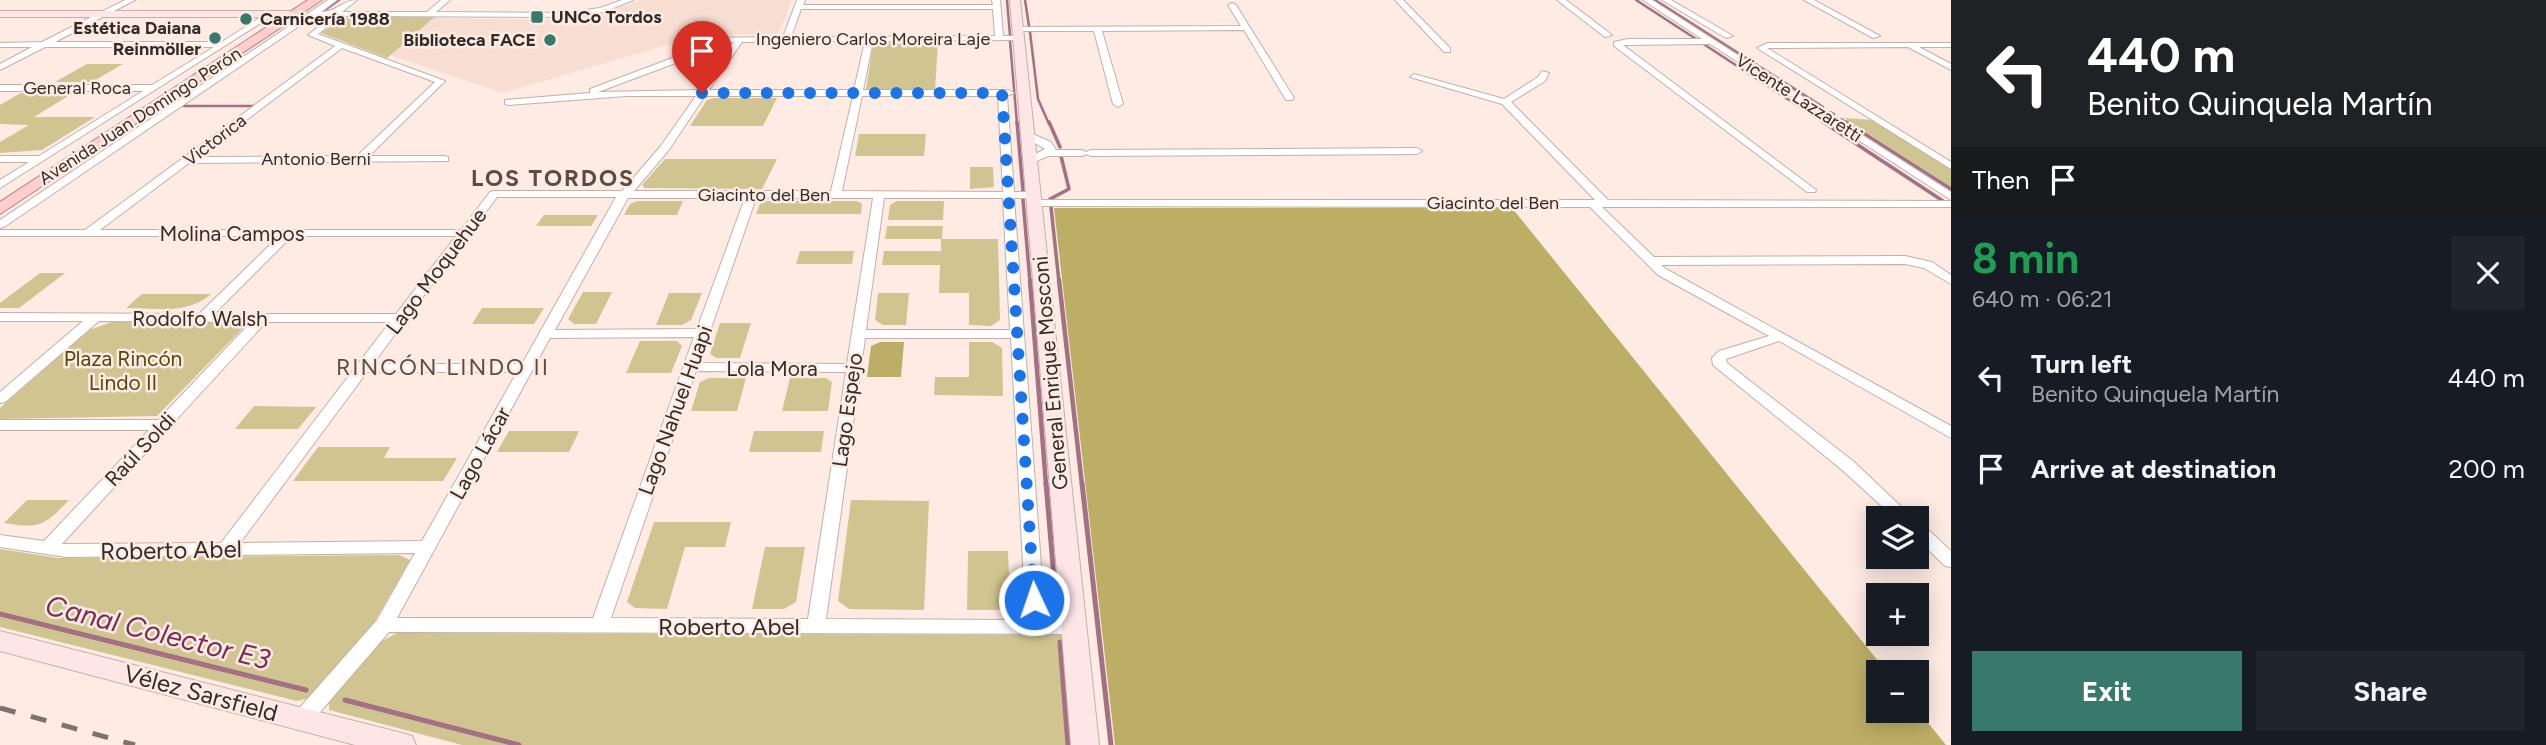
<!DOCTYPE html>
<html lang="en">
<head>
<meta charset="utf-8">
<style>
  body { margin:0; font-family:Figtree,sans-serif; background:#20242c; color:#f1f3f6; height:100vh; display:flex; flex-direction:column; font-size:26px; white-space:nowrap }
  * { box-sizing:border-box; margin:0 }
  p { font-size:23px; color:#9ea1a6 }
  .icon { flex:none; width:38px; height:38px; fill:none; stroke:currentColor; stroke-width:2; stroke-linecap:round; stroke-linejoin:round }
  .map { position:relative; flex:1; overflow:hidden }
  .side { display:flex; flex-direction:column; background:#171b24; width:595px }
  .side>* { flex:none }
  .guide { background:#202124; color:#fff; overflow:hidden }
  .buttons { position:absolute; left:1866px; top:506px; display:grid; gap:14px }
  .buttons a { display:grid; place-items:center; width:63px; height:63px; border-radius:0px; background:#171b24; box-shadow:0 4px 18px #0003; font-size:35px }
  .pin { position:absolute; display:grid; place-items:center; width:60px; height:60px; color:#fff; margin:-72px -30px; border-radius:50% 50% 50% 0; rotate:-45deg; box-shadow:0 0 7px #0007 }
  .pin .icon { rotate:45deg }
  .me { position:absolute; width:77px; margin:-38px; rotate:357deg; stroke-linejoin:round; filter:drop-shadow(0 0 5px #0008) }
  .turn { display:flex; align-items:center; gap:24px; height:147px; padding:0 21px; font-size:32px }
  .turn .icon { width:91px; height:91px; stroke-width:2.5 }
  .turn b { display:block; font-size:49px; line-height:60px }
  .then { display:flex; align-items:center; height:66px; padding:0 21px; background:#0003; gap:14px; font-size:26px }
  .round { display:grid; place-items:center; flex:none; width:74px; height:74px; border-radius:0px; background:#20242c }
  .overview { display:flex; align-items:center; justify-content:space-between; height:119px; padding:0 21px }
  h1 { font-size:42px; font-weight:700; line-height:52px; color:#1e9e55 }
  .button { display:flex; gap:14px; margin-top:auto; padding:14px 21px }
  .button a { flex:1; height:80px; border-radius:0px; background:#37796b; color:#fff; font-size:28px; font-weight:700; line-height:80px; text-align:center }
  .button a+a { background:#20242c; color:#f1f3f6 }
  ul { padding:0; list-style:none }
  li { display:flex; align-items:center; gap:21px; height:91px; padding:0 21px }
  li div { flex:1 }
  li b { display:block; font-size:26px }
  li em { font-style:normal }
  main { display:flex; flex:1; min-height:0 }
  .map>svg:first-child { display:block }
</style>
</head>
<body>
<main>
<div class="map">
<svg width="1951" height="745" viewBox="0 0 1951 745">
  <rect width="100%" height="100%" fill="#feebe3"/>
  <!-- built -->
  <path fill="#f8ded2" d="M640,0H792L778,34L679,36L674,43L502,93L390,55L434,18L547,20L608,12Z"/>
  <!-- green -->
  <path fill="#d0c590" d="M345,16H436L387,58L321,33Z
    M882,42H938L935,90L866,89L873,45Z
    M87,64H123L92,82H55Z
    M21,93H73L34,117H95L42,150L0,153V142L29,125L0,124V105Z
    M714,98H777L763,126H690L707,100Z
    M1844,118L1873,120L1951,168V187Z
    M859,134H926L924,156H855Z
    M665,159H777L762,189L645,188L642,185Z
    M970,167H993L994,187L970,189Z
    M637,201H683L677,215H624L630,204Z
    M767,201H857L862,204L861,214H756L760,204Z
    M897,201H944L943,220H888L890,205Z
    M544,215H598L591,226H536Z
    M887,226H943L942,239H998L1000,320L991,326L969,325V293H939L940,265H882L884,251H941V239H885Z
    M800,251H854L852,264H796Z
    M40,273H65L19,308H0V303Z
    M583,292H612L596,324H574L568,319Z
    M669,293H702L691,320L682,325H656Z
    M878,293H909L906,325H883L875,320Z
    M142,294H211C188,315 155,308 126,308Z
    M482,308H544L534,324H472Z
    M112,322H238L246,325L157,416L0,419V408L89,330Z
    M720,323H751L740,358H716L710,354Z
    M640,341H677L682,346L671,373H626Z
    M969,342H992L1002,348L1003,396L934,395L935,377H969Z
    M709,378H746L737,411H691L700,382Z
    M790,378H826L832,382L828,411H782Z
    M254,406L316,407L298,429H235Z
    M509,431H579L569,452H497Z
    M754,431H824L821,452H749Z
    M318,447H390L384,458H457L443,481H293Z
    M27,500H69C44,526 40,529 4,523Z
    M851,500L929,501L924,610L849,609L838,601Z
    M654,522H731L725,547H685L667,609L635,608L627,602Z
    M765,547H805L796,602L784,609H752Z
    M0,549L58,558L399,555L410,560L368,633L309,698L297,701L0,627Z
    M968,551H1008L1010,603L1001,610H967Z
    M397,633L1060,635L1065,637L1076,745H462L329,710V702L382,641Z"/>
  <!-- forest -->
  <path fill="#bdae66" d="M1054,208H1512L1887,672H1878V710L1916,708L1946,745H1115Z
    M880,342H904L901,377H867L871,346Z"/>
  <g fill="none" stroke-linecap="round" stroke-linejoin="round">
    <!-- stream-far3 -->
    <path stroke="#a37084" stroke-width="2.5" d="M1007,0L1010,36
      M1025,0L1029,26
      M1636,0L1696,39
      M1655,0L1823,107
      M322,12L339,0
      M1030,32L1038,99L1049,124
      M1010,41L1017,124
      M1702,43L1826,124
      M184,106H259
      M1830,112L1834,114
      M1841,119L1849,124"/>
    <!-- stream-far2 -->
    <path stroke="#a37084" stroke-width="3.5" d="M1017,122L1023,191
      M1049,122L1060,147
      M1823,122L1943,201
      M1846,122L1951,189
      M1050,199L1069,189L1061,156
      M1023,200L1030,282
      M1051,207L1059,282"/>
    <!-- stream-far1 -->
    <path stroke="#a37084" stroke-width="4.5" d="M1030,280L1046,485
      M1059,280L1082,485"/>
    <!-- stream -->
    <path stroke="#a37084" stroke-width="5" d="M1046,483L1057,613
      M1082,483L1111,745
      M0,614L306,690
      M1060,642L1068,745
      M345,700L519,745"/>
    <!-- street casing -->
    <g stroke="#c2b0a9" stroke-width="2">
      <path id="street" d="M125,0H135L55,42H222L268,12L275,14L0,188V180L29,162H0V156H39L143,91H0V85H152L214,47H45L0,70V64L32,47H0V43L42,42Z
        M328,0H337L321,12C337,12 342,0 357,0L342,12H427L441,0H450L436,12L564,13L600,8L622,0H633L604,12L564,17L341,16L318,34L445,81L369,156H444L448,157V161L189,163L100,230H461L490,192L494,191H622L660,147L696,96H626L508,105L505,104V100L590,93V89L715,42H682L681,40L685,38L783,37L797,0H805L803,5H993L992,0H1000L1003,36H1019L1023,38L1022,40L873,41L863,90H1009L1014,93L1007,96L1014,192H1033L1038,195L1033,198H1014L1045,620L1081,622L1083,627L1081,632L1074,634L389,632L309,725L302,728L295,725L292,719L295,713L377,620L415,553L66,557L0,547V535L44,541L149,430H0V420H158L251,322L99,321L5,402L0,403V392L83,321H0V313L199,314L279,236H0V230H85L335,46L308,35L331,17L314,16L4,227L0,228V220ZM801,9H993L995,36L791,37ZM865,41L854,90H709L742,42ZM725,42H733L700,90L598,92L724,45ZM342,48L435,82L357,156L197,157ZM705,96H853L831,191H634L668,151ZM862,96H998L1003,192L842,191ZM497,197H616L522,364H373ZM628,198H745L697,329L555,330ZM756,198H873L847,364L699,363ZM884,198H1003L1010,330H866ZM292,236H456L396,314H214ZM266,322H390L221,543L62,544ZM694,337L593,618H397L550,338ZM865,338H1011L1026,620L826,619ZM696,371L846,372L808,619L611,618ZM367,372H517L422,541L240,543Z
        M1395,0H1403L1450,48V52H1444Z
        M1557,0H1566L1612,35L1605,37Z
        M1643,0H1652L1951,192V200L1710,44L1623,45L1816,190L1815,192H1807L1614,46V42L1628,39H1702Z
        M1662,0H1671L1733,36L1726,38Z
        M1804,0H1814L1880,36L1873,38Z
        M1232,3L1236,5L1294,98L1292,100H1286L1244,30L1102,31L1123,104L1118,107L1113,104L1094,31H1018L1014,29L1018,27L1241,26L1228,5Z
        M1768,43H1951V47H1919L1951,64V70L1908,47L1767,48L1951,162V169L1757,48Z
        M1542,71L1549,73L1545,81L1511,102L1608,200L1951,201V207H1602L1654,257L1905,256L1932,262L1951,275V284L1924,268L1905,264L1661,265L1666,269L1951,426V438L1779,341L1726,359L1727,363L1853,461L1913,518H1895L1841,469L1713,365L1712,358L1719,351L1769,336L1658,275L1590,207L1034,206L1028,203L1034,200H1595L1502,104L1410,77L1414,74L1504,99L1538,77Z
        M1028,132L1051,142L1056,150H1082L1086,152L1091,150L1417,148L1422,151L1417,154L1091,156L1086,154L1082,156H1048L1030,164L1025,161L1026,159L1045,149L1025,137L1023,135Z
        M1916,522L1922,524L1951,551V567L1945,566L1916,538Z"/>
    </g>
    <!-- secondary casing -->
    <g stroke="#c2b0a9" stroke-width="2">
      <path id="secondary" d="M1010,0H1020L1099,745H1071Z
        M0,11H295L300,14L295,17H0Z
        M0,631L402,733L412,736L416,745H355L0,651Z"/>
    </g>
    <!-- primary casing -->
    <g stroke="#b6807f" stroke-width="2">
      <path id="primary" d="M308,0H322L0,214V202Z"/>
    </g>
    <!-- street -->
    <use href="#street" fill="#fff" fill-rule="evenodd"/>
    <!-- secondary -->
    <use href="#secondary" fill="#fee6e7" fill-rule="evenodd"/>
    <!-- primary -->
    <use href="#primary" fill="#fecece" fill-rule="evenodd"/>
    <!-- rail -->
    <path stroke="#7d726d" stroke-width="5" stroke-dasharray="16 16" stroke-linecap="butt" d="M0,708L135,745"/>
  </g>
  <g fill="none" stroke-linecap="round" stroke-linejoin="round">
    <!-- route -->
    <path stroke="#1a73e8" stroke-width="12" stroke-dasharray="0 21.6" d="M702,93H1002L1034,600"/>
  </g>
  <!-- markers -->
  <g fill="#37796b" stroke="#feebe3" stroke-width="2.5">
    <rect x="530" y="10" width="14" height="14" rx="3.5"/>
    <circle cx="246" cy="19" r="7"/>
    <circle cx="215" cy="38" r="7"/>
    <circle cx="550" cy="40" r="7"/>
  </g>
  <g text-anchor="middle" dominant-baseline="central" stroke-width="5" stroke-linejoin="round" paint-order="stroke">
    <!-- far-poi labels -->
    <g font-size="18" font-weight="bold" fill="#322b28" stroke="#feebe3" text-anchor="start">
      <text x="551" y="17">UNCo Tordos</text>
      <text x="260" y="19">Carnicería 1988</text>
      <text x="201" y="28" text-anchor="end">Estética Daiana<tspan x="201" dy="21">Reinmöller</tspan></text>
      <text x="536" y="40" text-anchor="end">Biblioteca FACE</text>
    </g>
    <!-- far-street labels -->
    <g font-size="18" fill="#322b28" stroke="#feebe3">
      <text x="873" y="39">Ingeniero Carlos Moreira Laje</text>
      <text x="77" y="88">General Roca</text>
      <text transform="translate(1799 98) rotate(33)">Vicente Lazzaretti</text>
      <text transform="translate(140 116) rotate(-33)">Avenida Juan Domingo Perón</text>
      <text transform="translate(215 140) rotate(-37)">Victorica</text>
      <text x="316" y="159">Antonio Berni</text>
      <text x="764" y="195">Giacinto del Ben</text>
      <text x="1493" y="203">Giacinto del Ben</text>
    </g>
    <!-- street labels -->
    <g font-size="21" fill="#322b28" stroke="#feebe3">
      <text x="232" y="233">Molina Campos</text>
      <text transform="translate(436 271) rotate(-53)">Lago Moquehue</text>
      <text x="200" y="318">Rodolfo Walsh</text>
      <text x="772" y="368">Lola Mora</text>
      <text transform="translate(1050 373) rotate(-95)">General Enrique Mosconi</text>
      <text transform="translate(675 410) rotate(-70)">Lago Nahuel Huapi</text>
      <text transform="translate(847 410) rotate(-82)">Lago Espejo</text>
      <text transform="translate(140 449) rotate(-47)">Raúl Soldi</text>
      <text transform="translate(480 453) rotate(-61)">Lago Lácar</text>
    </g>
    <!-- park labels -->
    <g font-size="21" fill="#53470e" stroke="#feebe3">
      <text x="123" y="358">Plaza Rincón<tspan x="123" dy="24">Lindo II</tspan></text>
    </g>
    <!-- far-district labels -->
    <g font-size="23" font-weight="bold" letter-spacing="2" fill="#5b4c46" stroke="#feebe3">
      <text x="553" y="178">LOS TORDOS</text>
    </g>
    <!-- neighbourhood labels -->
    <g font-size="23" letter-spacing="2" fill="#5b4c46" stroke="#feebe3">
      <text x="443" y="367">RINCÓN LINDO II</text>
    </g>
    <!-- near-street labels -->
    <g font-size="24" fill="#322b28" stroke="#feebe3">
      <text transform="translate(171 550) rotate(-1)">Roberto Abel</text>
      <text x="729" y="626">Roberto Abel</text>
      <text transform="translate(201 693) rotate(15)">Vélez Sarsfield</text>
    </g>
    <!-- near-water labels -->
    <g font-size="28" font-style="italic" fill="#7d2954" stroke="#feebe3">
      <text transform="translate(158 632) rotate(14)">Canal Colector E3</text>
    </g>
  </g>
</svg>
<div class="buttons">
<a><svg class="icon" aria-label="layers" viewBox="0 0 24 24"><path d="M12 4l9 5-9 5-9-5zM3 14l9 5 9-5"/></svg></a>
<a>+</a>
<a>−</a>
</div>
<div class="pin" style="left:702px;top:93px;background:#d93025"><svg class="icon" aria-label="arrive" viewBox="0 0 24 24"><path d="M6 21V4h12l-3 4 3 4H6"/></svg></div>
<svg class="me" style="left:1034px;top:600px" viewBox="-20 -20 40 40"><circle r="17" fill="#1a73e8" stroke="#fff" stroke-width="3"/><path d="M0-11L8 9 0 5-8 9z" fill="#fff"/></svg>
</div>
<section class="side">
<div class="guide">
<div class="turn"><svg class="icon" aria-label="left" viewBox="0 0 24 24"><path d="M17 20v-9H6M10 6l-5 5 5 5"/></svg><div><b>440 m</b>Benito Quinquela Martín</div></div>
<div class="then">Then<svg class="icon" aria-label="arrive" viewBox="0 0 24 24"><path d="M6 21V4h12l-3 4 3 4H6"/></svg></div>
</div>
<div class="overview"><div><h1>8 min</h1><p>640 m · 06:21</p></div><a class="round"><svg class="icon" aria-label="close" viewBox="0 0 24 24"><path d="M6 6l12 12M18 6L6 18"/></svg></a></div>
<ul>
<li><svg class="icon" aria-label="left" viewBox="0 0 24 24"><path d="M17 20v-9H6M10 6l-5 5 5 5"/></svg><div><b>Turn left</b><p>Benito Quinquela Martín</p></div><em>440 m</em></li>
<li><svg class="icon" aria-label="arrive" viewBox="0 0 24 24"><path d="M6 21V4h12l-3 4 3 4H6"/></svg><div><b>Arrive at destination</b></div><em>200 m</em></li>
</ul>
<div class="button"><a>Exit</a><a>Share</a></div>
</section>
</main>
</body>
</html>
